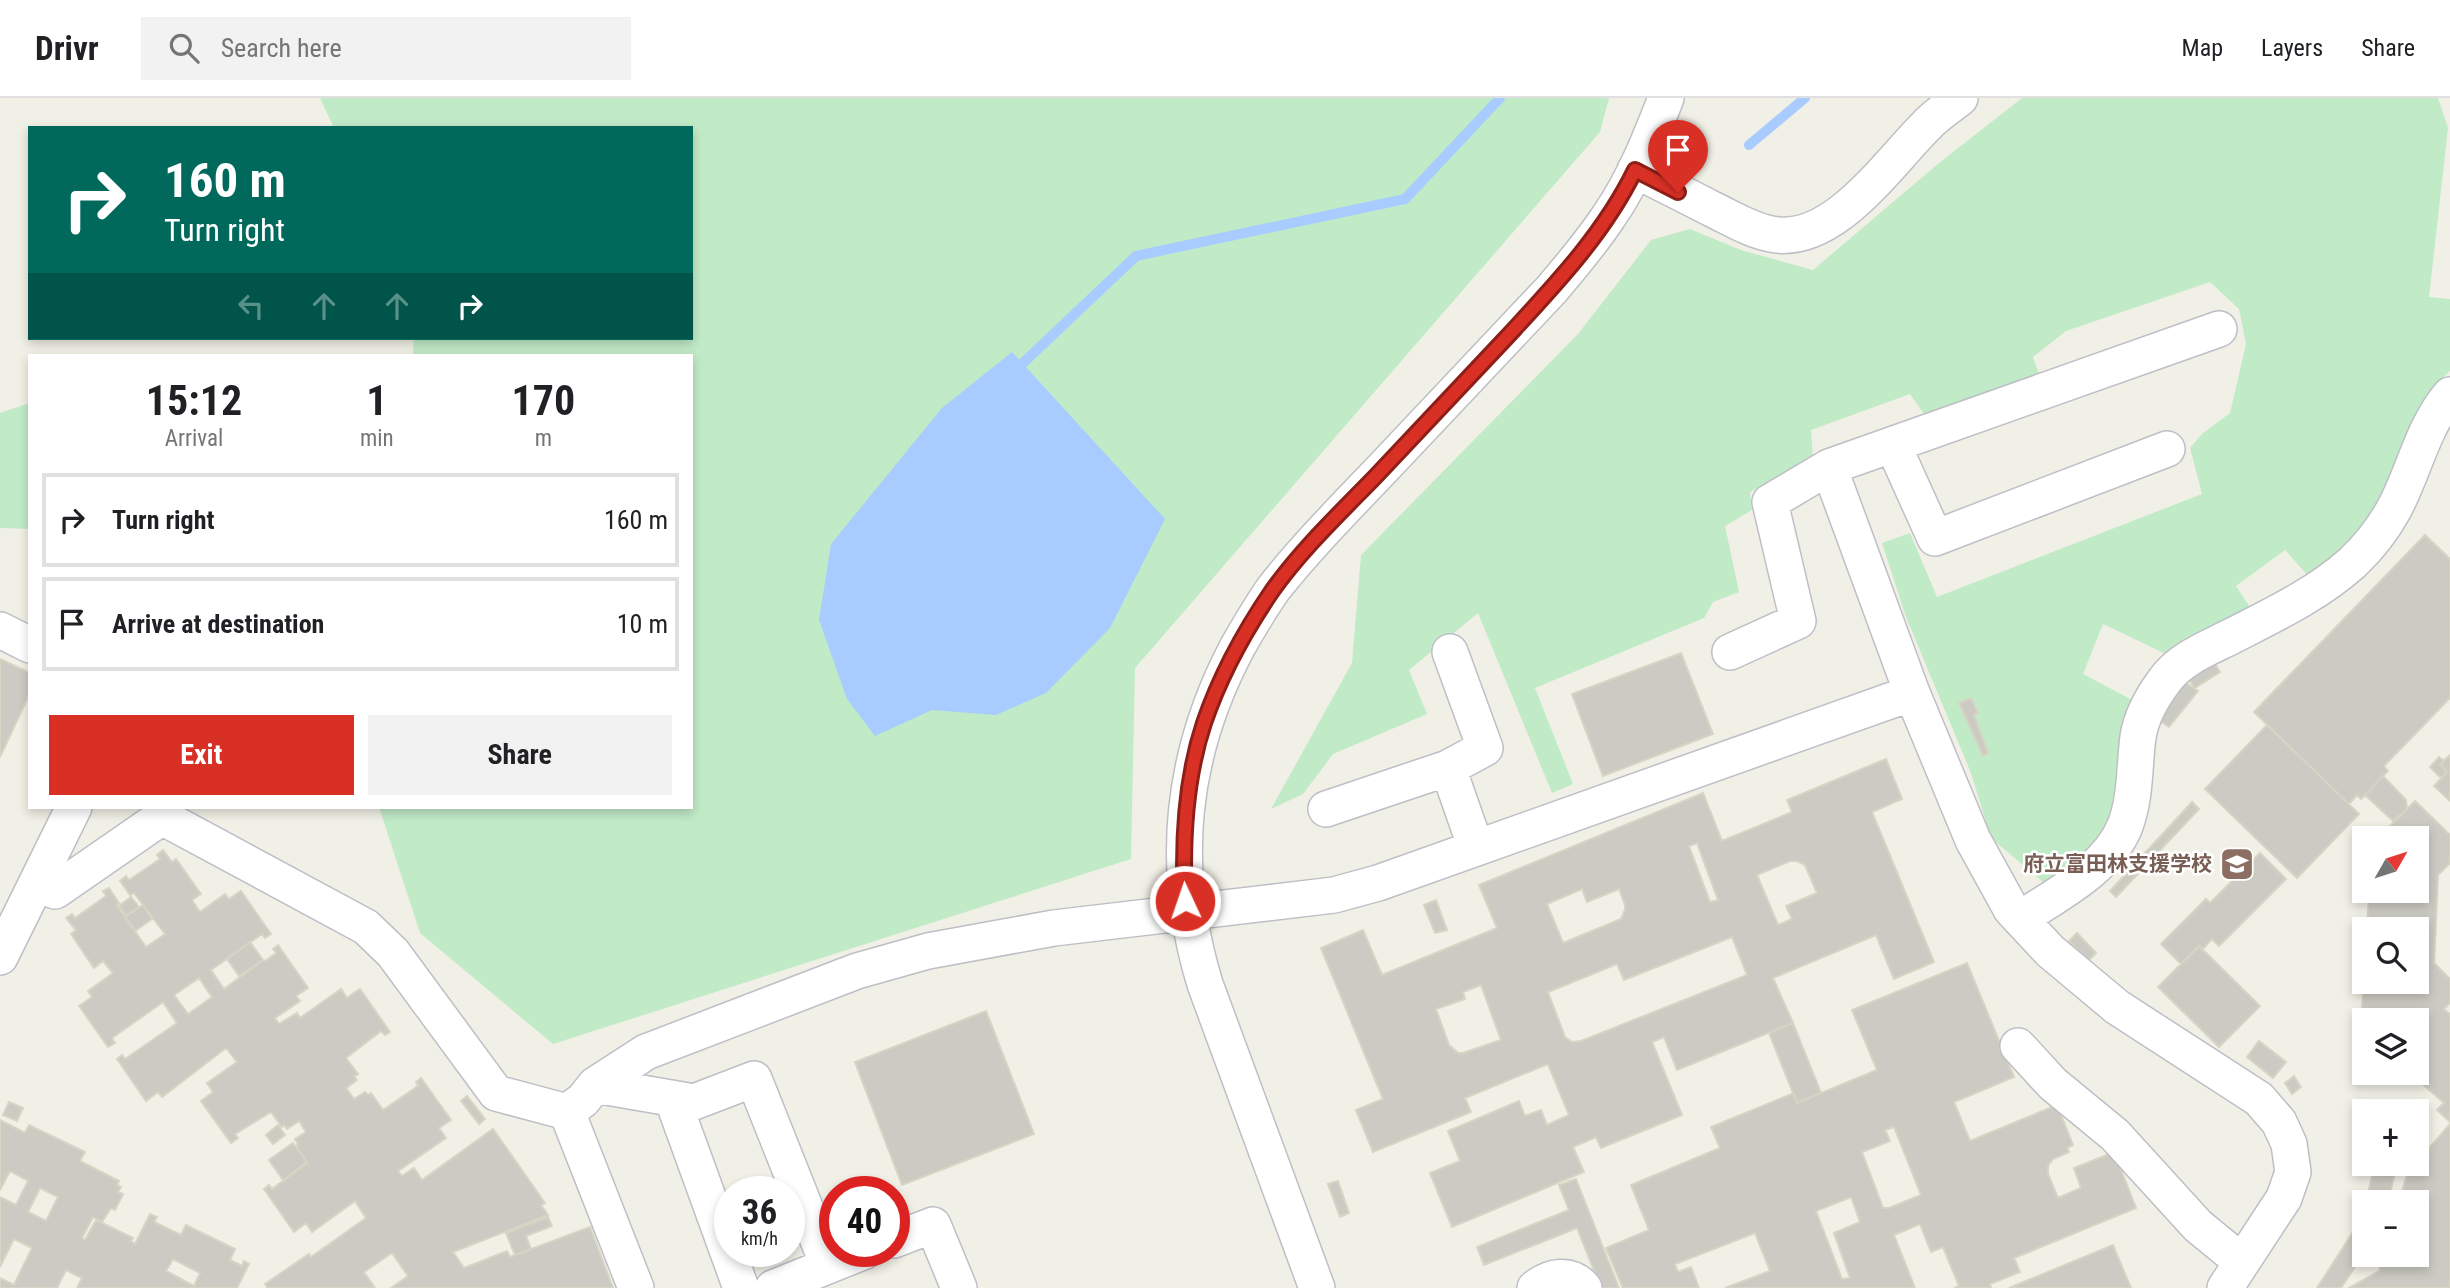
<!DOCTYPE html>
<html lang="en">
<head>
<meta charset="utf-8">
<style>
  body { margin:0; font-family:"Roboto Condensed","Noto Sans JP",sans-serif; background:#f2f2f2; color:#202124; height:100vh; display:flex; flex-direction:column; font-size:26px; white-space:nowrap }
  * { box-sizing:border-box; margin:0 }
  p { font-size:23px; color:#757577 }
  .icon { flex:none; width:38px; height:38px; fill:none; stroke:currentColor; stroke-width:2; stroke-linecap:round; stroke-linejoin:round }
  .map { position:relative; flex:1; overflow:hidden }
  .drawer { position:absolute; left:28px; top:256px; width:665px; height:455px; display:flex; flex-direction:column; background:#fff; border-radius:0px; box-shadow:0 4px 10px #0003 }
  .drawer>* { flex:none }
  .top-card { position:absolute; left:28px; top:28px; width:665px; height:214px; border-radius:0px; box-shadow:0 4px 10px #0003; background:#00695c; color:#fff; overflow:hidden }
  .needle { width:46px; rotate:51deg }
  .buttons { position:absolute; left:2352px; top:728px; display:grid; gap:14px }
  .buttons a { display:grid; place-items:center; width:77px; height:77px; border-radius:0px; background:#fff; box-shadow:0 4px 10px #0003; font-size:35px }
  .speed { position:absolute; left:714px; top:1078px; display:flex; gap:14px; font-size:35px; font-weight:700; text-align:center }
  .speed>* { display:grid; place-content:center; width:91px; height:91px; border-radius:50%; background:#fff; box-shadow:0 4px 10px #0003; line-height:1 }
  .speed small { font-size:18px; font-weight:400 }
  .speed .limit { border:10px solid #d22; background:#fff; color:#111 }
  .pin { position:absolute; display:grid; place-items:center; width:60px; height:60px; color:#fff; margin:-72px -30px; border-radius:50% 50% 50% 0; rotate:-45deg; box-shadow:0 0 7px #0007 }
  .pin .icon { rotate:45deg }
  .me { position:absolute; width:77px; margin:-38px; rotate:357deg; stroke-linejoin:round; filter:drop-shadow(0 0 5px #0008) }
  .turn { display:flex; align-items:center; gap:24px; height:147px; padding:0 21px; font-size:32px }
  .turn .icon { width:91px; height:91px; stroke-width:2.5 }
  .turn b { display:block; font-size:49px; line-height:60px }
  .lanes { display:flex; align-items:center; height:66px; padding:0 21px; background:#0003; justify-content:center; gap:35px; direction:ltr }
  .lanes .off { opacity:.35 }
  .eta { display:flex; justify-content:space-evenly; align-items:center; height:119px; text-align:center }
  .eta b { font-size:42px; font-weight:700; line-height:49px }
  .cta { display:flex; gap:14px; margin-top:auto; padding:14px 21px }
  .cta a { flex:1; height:80px; border-radius:0px; background:#d93025; color:#fff; font-size:28px; font-weight:700; line-height:80px; text-align:center }
  .cta a+a { background:#f2f2f2; color:#202124 }
  ul { padding:0; list-style:none }
  li { display:flex; align-items:center; gap:21px; height:94px; margin:0 14px 10px; padding:0 7px; border:4px solid #e0e0e0; border-radius:0px }
  li div { flex:1 }
  li b { display:block; font-size:26px }
  li em { font-style:normal }
  header { display:flex; align-items:center; gap:42px; box-sizing:border-box; height:98px; padding:0 35px; background:#fff; border-bottom:2px solid #e0e0e0 }
  header strong { font-size:33px }
  nav { display:flex; gap:38px; margin-inline-start:auto; font-size:24px }
  .search { width:490px; height:63px; background:#f2f2f2; display:flex; align-items:center; gap:18px; box-sizing:border-box; padding:0 24px; border-radius:0px; color:#757577; font-size:26px }
  .map>svg:first-child { display:block }
</style>
</head>
<body>
<header>
<strong>Drivr</strong>
<div class="search"><svg class="icon" aria-label="search" viewBox="0 0 24 24"><circle cx="10" cy="10" r="6"/><path d="M15 15l6 6"/></svg>Search here</div>
<nav><a>Map</a><a>Layers</a><a>Share</a></nav>
</header>
<div class="map">
<svg width="2450" height="1190" viewBox="0 0 2450 1190">
  <rect width="100%" height="100%" fill="#f1f0e6"/>
  <!-- green -->
  <path fill="#c1eac7" d="M320,0H1609L1600,34L1135,570L1131,761L553,946L420,835L379,709H691V257H413L414,240H691V30H334Z
    M2022,0H2438L2448,30L2429,199L2450,201V273L2436,286L2400,365L2359,441L2311,481L2285,452L2236,488L2251,511L2166,556L2103,526L2083,576L2138,605L2106,743L2072,771L2043,784L1991,740L1971,675L1906,519L1882,445L1910,435L1937,499L2202,396L2190,350L2202,336L2230,315L2246,246L2239,211L2210,184L2066,233L2033,259L2040,279L1928,322L1910,296L1811,332L1813,361L1750,394L1752,412L1725,428L1739,494L1713,504L1704,520L1535,590L1573,686L1552,695L1478,515L1409,572L1427,616L1333,656L1303,696L1271,711L1352,565L1361,457L1578,236L1651,142L1690,131L1741,152L1813,172L1939,65Z
    M30,305V431L0,430V315Z"/>
  <!-- water -->
  <path fill="#a8ccff" d="M1012,254L1165,421L1110,530L1046,595L996,617L932,612L875,638L847,601L819,522L831,446L942,310Z"/>
  <g fill="none" stroke-linecap="round" stroke-linejoin="round">
    <!-- stream -->
    <path stroke="#a8ccff" stroke-width="10" d="M1749,47L1805,0
      M1023,265L1136,158L1405,101L1500,0"/>
  </g>
  <!-- building -->
  <path fill="#cccbc3" stroke="#d7d4c4" stroke-width="2" fill-rule="evenodd" d="M2425,437L2450,461V600L2384,668L2388,673L2383,678L2361,701L2357,697L2349,706L2254,614Z
    M1681,555L1713,636L1603,678L1572,596Z
    M2211,560L2220,574L2195,590L2186,577Z
    M0,561L30,575V595L0,659Z
    M2185,584L2198,593L2169,629L2157,621Z
    M1971,600L1978,615L1974,617L1988,655L1983,658L1959,605Z
    M2267,627L2359,716L2297,780L2205,691Z
    M2450,657V703L2434,688L2447,674L2440,666Z
    M2439,659L2444,663L2440,666L2447,674L2441,680L2430,669Z
    M1886,661L1902,701L1872,714L1934,864L1894,881L1876,837L1773,880L1793,925L1677,972L1664,939L1652,944L1682,1017L1601,1050L1596,1039L1573,1049L1584,1074L1452,1129L1430,1075L1460,1063L1448,1033L1519,1003L1525,1018L1541,1012L1547,1027L1569,1017L1548,966L1465,1000L1471,1014L1373,1054L1356,1012L1383,1001L1321,850L1363,832L1382,877L1497,830L1479,787L1703,695L1722,743L1792,714L1787,702ZM1697,745L1718,802L1710,804L1689,748ZM1790,763H1797L1805,767L1817,795L1786,808L1792,821L1778,827L1757,777ZM1582,791L1587,804L1619,791L1625,807V812L1621,821L1563,845L1547,806ZM1732,839L1747,877L1581,943L1572,944L1565,939L1548,894L1617,866L1624,882ZM1481,887L1501,942L1463,955H1458L1449,947L1436,911L1465,901L1463,894Z
    M2383,678L2406,702L2407,711L2393,723L2365,697Z
    M2415,703L2450,737V765L2438,777L2434,865L2450,881V905L2444,911L2450,916V1024L2437,1012L2444,1005L2410,975H2417V922H2364V931L2361,928L2364,874V884H2417V831H2367L2369,793H2417V740H2378Z
    M2192,704L2199,711L2116,799L2110,793Z
    M163,752L172,764L176,761L201,796L192,802L200,814L225,796L229,801L241,793L271,836L265,840L262,836L211,872L224,891L263,862L265,863L276,855L273,851L278,847L308,890L296,898L300,903L275,920L279,926L297,915L300,920L341,891L347,900L360,891L390,934L385,937L381,933L346,960L358,976L354,978L357,982L346,990L354,1001L365,994L368,997L371,995L383,1012L418,988L416,984L421,980L451,1022L439,1030L446,1040L398,1073L402,1078L414,1070L422,1082L493,1031L545,1105L541,1107L548,1117L453,1154L464,1170L507,1153L510,1159L590,1129L613,1190H391L408,1178L392,1155L364,1174L375,1190H268L265,1186L309,1156L311,1159L366,1120L355,1103L312,1134L306,1125L294,1134L264,1091L269,1087L272,1091L307,1065L296,1048L298,1046L295,1041L306,1034L299,1023L287,1031L284,1027L282,1029L271,1014L235,1036L238,1040L231,1045L201,1003L213,994L207,985L237,964L226,950L162,999L158,994L146,1003L117,961L122,957L125,961L177,925L163,904L112,940L115,945L108,949L79,908L92,899L88,893L113,875L103,863L94,870L71,836L76,832L66,820L72,816L75,820L106,798L103,793L109,790L119,805L117,807L146,849L165,836L134,795L130,797L120,783L126,778L129,782L160,761L157,757ZM199,880L212,899L188,916L174,897Z
    M2260,755L2286,781L2219,848L2212,841L2203,851L2199,848L2181,866L2161,846L2206,801L2210,805Z
    M131,799L139,809L126,818L119,808Z
    M1436,802L1447,832L1435,835L1424,807Z
    M143,807L152,821L135,833L125,819Z
    M2077,835L2096,855L2088,863L2069,843Z
    M250,844L263,862L239,878L227,861Z
    M2199,848L2260,908L2219,949L2158,889Z
    M1967,865L2014,979L1954,1004L1970,1043L2057,1007L2073,1047L2067,1050L2069,1054L2053,1061L2048,1068V1076L2058,1100L2081,1090L2074,1070L2114,1054L2136,1110L2014,1160L2020,1174L1990,1186L1991,1190H1954L1959,1188L1943,1149L1931,1154L1920,1126L1894,1137L1915,1190H1725L1770,1173L1755,1135L1675,1166L1678,1174L1691,1169L1699,1190H1623L1606,1150L1649,1132L1631,1087L1720,1050L1711,1029L1794,995L1797,1005L1877,972L1852,912ZM1894,1029L1921,1097L1889,1110H1883L1862,1054L1890,1043L1885,1032ZM1851,1099L1860,1124L1834,1135L1850,1180L1842,1181L1816,1113Z
    M986,913L1034,1036L902,1087L855,964Z
    M1793,925L1821,995L1797,1005L1769,935Z
    M2259,943L2286,964L2273,980L2247,959Z
    M2294,978L2301,989L2292,996L2285,985Z
    M467,998L485,1021L479,1026L461,1003Z
    M9,1004L23,1010L17,1023L3,1017Z
    M0,1022L25,1035L29,1027L85,1054L80,1063L119,1083L117,1087L121,1089L118,1094L123,1096L115,1112L111,1110L102,1124L93,1119L82,1140L85,1142L96,1122L133,1140L131,1143L135,1146L150,1116L157,1119L154,1124L181,1137L186,1127L235,1151L230,1162L242,1168L244,1163L249,1166L237,1190H77L82,1180L66,1172L57,1190H0V1180L14,1187L32,1150L14,1141L0,1169V1099L16,1107L28,1083L10,1073L0,1092ZM40,1090L58,1099L46,1123L28,1114ZM173,1161L200,1175L194,1188L166,1173Z
    M2450,1026V1190H2349L2379,1173L2383,1157H2417V1104H2399L2408,1073L2429,1056L2430,1049Z
    M278,1027L285,1037L273,1046L266,1037Z
    M293,1045L307,1064L283,1082L269,1062Z
    M2374,1070L2395,1075L2388,1104H2366Z
    M1576,1081L1619,1190H1601L1577,1130L1484,1167L1477,1149L1569,1112L1559,1087Z
    M1338,1083L1349,1115L1340,1119L1328,1086Z
    M2364,1110V1156L2341,1190H2317L2362,1120Z
    M548,1119L552,1128L526,1138L531,1151L515,1157L506,1135Z
    M2113,1147L2131,1190H2009Z"/>
  <g fill="none" stroke-linecap="round" stroke-linejoin="round">
    <!-- minor casing -->
    <g stroke="#bebfc6" stroke-width="38">
      <path id="minor" d="M1635,72C1661,85 1687,98 1712,111C1731,120 1750,132 1771,136C1833,149 1888,65 1927,27C1936,17 1949,9 1960,0
        M2219,231L1829,369L1912,595L1973,742L2011,811L2050,853L2117,909L2259,1001L2279,1024L2289,1046L2293,1074L2284,1100L2225,1190
        M1893,347L1935,440L2167,351
        M0,532L30,547
        M1730,554L1798,523L1770,404L1829,369
        M1448,670L1476,750
        M1326,711L1448,670L1485,650L1450,554
        M36,786L55,793L162,719L366,829L393,855L496,995L567,1014
        M2020,821C2057,796 2107,772 2125,728C2136,699 2134,669 2138,639C2141,619 2153,598 2165,582C2180,561 2208,550 2230,539C2273,517 2316,497 2352,465C2369,449 2383,431 2394,411C2414,374 2422,330 2450,297
        M0,859L74,709
        M2018,948L2053,986L2115,1037L2198,1128L2242,1164
        M595,987L694,1004L754,981L828,1167
        M672,1000L741,1190
        M567,1014L583,1002L595,987L646,954L857,873L928,853L1054,830L1334,797L1378,785L1912,595
        M567,1014L636,1190
        M894,1142L933,1127L959,1190
        M773,1190L865,1153
        M1317,1190L1205,886C1169,768 1180,657 1238,548C1249,529 1261,508 1274,490C1308,447 1347,408 1385,368C1441,309 1496,250 1552,191C1572,167 1592,144 1609,118C1634,82 1650,41 1666,0
        M1535,1190C1550,1178 1570,1174 1584,1190"/>
    </g>
    <!-- minor -->
    <use href="#minor" stroke="#fff" stroke-width="35"/>
  </g>
  <g fill="none" stroke-linecap="round" stroke-linejoin="round">
    <!-- route casing -->
    <g stroke="#8d1f18" stroke-width="18">
      <path id="route" d="M1185,803C1182,743 1185,682 1204,625C1220,578 1244,534 1272,493C1301,452 1340,415 1375,379C1419,332 1463,286 1506,240C1554,188 1604,136 1635,72L1678,94"/>
    </g>
    <!-- route -->
    <use href="#route" stroke="#d93025" stroke-width="12"/>
  </g>
  <!-- icons -->
  <defs>
    <g id="school-square" transform="scale(1.75)"><rect x="-9" y="-9" width="18" height="18" rx="4" fill="#8d6e63" stroke="#fff"/><path d="M0-5L7-2L0 1L-7-2ZM-4 1L0 2.5L4 1V4Q0 6-4 4Z" fill="#fff"/></g>
  </defs>
  <g fill-rule="evenodd">
    <use href="#school-square" x="2237" y="766"/>
  </g>
  <g text-anchor="middle" dominant-baseline="central" stroke-width="5" stroke-linejoin="round" paint-order="stroke">
    <!-- education labels -->
    <g font-size="21" font-weight="bold" fill="#785e54" stroke="#fff" text-anchor="end">
      <text x="2212" y="766">府立富田林支援学校</text>
    </g>
  </g>
</svg>
<div class="buttons">
<a><svg class="needle" viewBox="-14 -14 28 28"><path d="M0-13l5 13h-10z" fill="#e53935"/><path d="M0 13l5-13h-10z" fill="#757577"/></svg></a>
<a><svg class="icon" aria-label="search" viewBox="0 0 24 24"><circle cx="10" cy="10" r="6"/><path d="M15 15l6 6"/></svg></a>
<a><svg class="icon" aria-label="layers" viewBox="0 0 24 24"><path d="M12 4l9 5-9 5-9-5zM3 14l9 5 9-5"/></svg></a>
<a>+</a>
<a>−</a>
</div>
<div class="speed"><div>36<small>km/h</small></div><div class="limit">40</div></div>
<div class="pin" style="left:1678px;top:94px;background:#d93025"><svg class="icon" aria-label="arrive" viewBox="0 0 24 24"><path d="M6 21V4h12l-3 4 3 4H6"/></svg></div>
<svg class="me" style="left:1185px;top:803px" viewBox="-20 -20 40 40"><circle r="17" fill="#d93025" stroke="#fff" stroke-width="3"/><path d="M0-11L8 9 0 5-8 9z" fill="#fff"/></svg>
<div class="top-card">
<div class="turn"><svg class="icon" aria-label="right" viewBox="0 0 24 24"><path d="M7 20v-9h11M14 6l5 5-5 5"/></svg><div><b>160 m</b>Turn right</div></div>
<div class="lanes"><svg class="icon off" aria-label="left" viewBox="0 0 24 24"><path d="M17 20v-9H6M10 6l-5 5 5 5"/></svg><svg class="icon off" aria-label="ahead" viewBox="0 0 24 24"><path d="M12 20V5M6 11l6-6 6 6"/></svg><svg class="icon off" aria-label="ahead" viewBox="0 0 24 24"><path d="M12 20V5M6 11l6-6 6 6"/></svg><svg class="icon" aria-label="right" viewBox="0 0 24 24"><path d="M7 20v-9h11M14 6l5 5-5 5"/></svg></div>
</div>
<section class="drawer">
<div class="eta">
<div><b>15:12</b><p>Arrival</p></div>
<div><b>1</b><p>min</p></div>
<div><b>170</b><p>m</p></div>
</div>
<ul>
<li><svg class="icon" aria-label="right" viewBox="0 0 24 24"><path d="M7 20v-9h11M14 6l5 5-5 5"/></svg><div><b>Turn right</b></div><em>160 m</em></li>
<li><svg class="icon" aria-label="arrive" viewBox="0 0 24 24"><path d="M6 21V4h12l-3 4 3 4H6"/></svg><div><b>Arrive at destination</b></div><em>10 m</em></li>
</ul>
<div class="cta"><a>Exit</a><a>Share</a></div>
</section>
</div>
</body>
</html>
